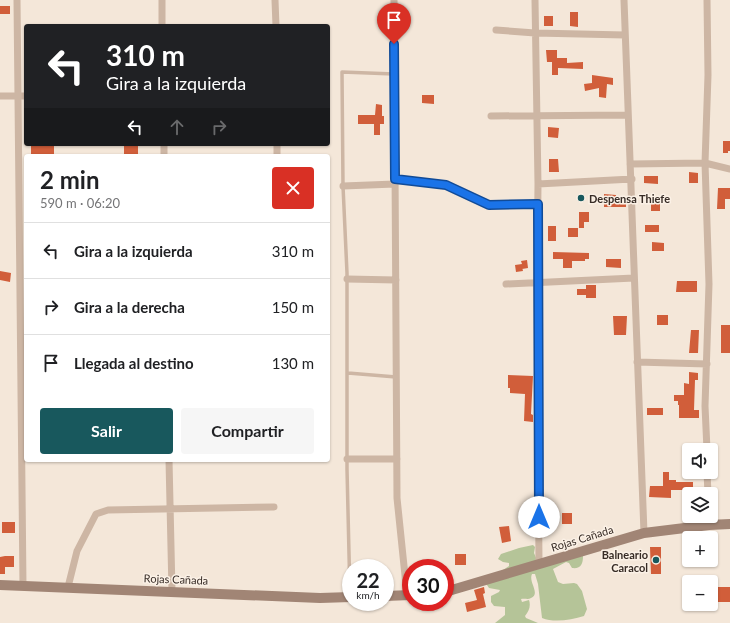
<!DOCTYPE html>
<html lang="es">
<head>
<meta charset="utf-8">
<style>
  body { margin:0; font-family:Lato,sans-serif; background:#f6f6f6; color:#202124; height:100vh; display:flex; flex-direction:column; font-size:15px; white-space:nowrap }
  * { box-sizing:border-box; margin:0 }
  p { font-size:13px; color:#757577 }
  .icon { flex:none; width:22px; height:22px; fill:none; stroke:currentColor; stroke-width:2; stroke-linecap:round; stroke-linejoin:round }
  .map { position:relative; flex:1; overflow:hidden }
  .side { position:absolute; left:24px; top:154px; width:306px; height:308px; display:flex; flex-direction:column; background:#fff; border-radius:4px; box-shadow:0 1px 3px #0004 }
  .side>* { flex:none }
  .hud { position:absolute; left:24px; top:24px; width:306px; height:122px; border-radius:4px; box-shadow:0 1px 3px #0004; background:#202124; color:#fff; overflow:hidden }
  .fabs { position:absolute; left:682px; top:443px; display:grid; gap:8px }
  .fabs a { display:grid; place-items:center; width:36px; height:36px; border-radius:4px; background:#fff; box-shadow:0 1px 3px #0004; font-size:20px }
  .speed { position:absolute; left:342px; top:559px; display:flex; gap:8px; font-size:20px; font-weight:700; text-align:center }
  .speed>* { display:grid; place-content:center; width:52px; height:52px; border-radius:50%; background:#fff; box-shadow:0 1px 3px #0004; line-height:1 }
  .speed small { font-size:10px; font-weight:400 }
  .speed .limit { border:6px solid #d22; background:#fff; color:#111 }
  .pin { position:absolute; display:grid; place-items:center; width:34px; height:34px; color:#fff; margin:-41px -17px; border-radius:50% 50% 50% 0; rotate:-45deg; box-shadow:0 0 4px #0007 }
  .pin .icon { rotate:45deg }
  .me { position:absolute; width:44px; margin:-22px; rotate:0deg; stroke-linejoin:round; filter:drop-shadow(0 0 3px #0008) }
  .turn { display:flex; align-items:center; gap:14px; height:84px; padding:0 16px; font-size:18px }
  .turn .icon { width:52px; height:52px; stroke-width:2.5 }
  .turn b { display:block; font-size:28px; line-height:34px }
  .lanes { display:flex; align-items:center; height:38px; padding:0 16px; background:#0003; justify-content:center; gap:20px; direction:ltr }
  .lanes .off { opacity:.35 }
  .round { display:grid; place-items:center; flex:none; width:42px; height:42px; border-radius:4px; background:#f6f6f6 }
  .summary { display:flex; align-items:center; justify-content:space-between; height:68px; padding:0 16px }
  h1 { font-size:24px; font-weight:700; line-height:30px }
  .cta { display:flex; gap:8px; margin-top:auto; padding:8px 16px }
  .cta a { flex:1; height:46px; border-radius:4px; background:#18585d; color:#fff; font-size:16px; font-weight:700; line-height:46px; text-align:center }
  .cta a+a { background:#f6f6f6; color:#202124 }
  ul { padding:0; list-style:none }
  li { display:flex; align-items:center; gap:12px; height:56px; padding:0 16px; border-top:1px solid #e0e0e0 }
  li div { flex:1 }
  li b { display:block; font-size:15px }
  li em { font-style:normal }
  .map>svg:first-child { display:block }
</style>
</head>
<body>
<div class="map">
<svg width="730" height="623" viewBox="0 0 730 623">
  <rect width="100%" height="100%" fill="#f4e7d9"/>
  <!-- green -->
  <path fill="#b5c498" d="M533,545L535,547L534,553L537,560L583,556C583,564 581,569 572,568L569,563L566,562L553,569L558,582L563,584L574,583L577,584L582,591L587,609L584,616C571,620 554,623 542,618L538,584L535,574H532C528,582 541,594 531,598C528,600 525,598 521,599L522,602L529,600C531,606 529,611 525,616L526,618L538,623H551H495L505,615V607L494,606L491,602V596L499,592L500,590L489,588L485,582L509,566V563L503,562L498,559L501,554L519,548Z"/>
  <!-- building -->
  <path fill="#d15e3a" d="M0,6H10V14H0Z
    M570,12H578V27L570,26Z
    M544,16H553V26H544Z
    M546,50H557V58H567V63L583,62V69L558,68V75H552V62H547Z
    M592,75L613,78V85L607,84L606,98L599,97V88L585,91L584,84L592,83Z
    M422,95H434V104L422,103Z
    M376,104L382,105V116H384V124H380V135H374V124H358V115H375Z
    M548,127L559,128L558,138L548,137Z
    M723,141H730V151H728V153H723Z
    M31,144H54V156H31Z
    M128,144H138V156H124V146H128Z
    M549,159H558L559,172H549Z
    M689,172L698,173V183H689Z
    M644,176H658V184L644,183Z
    M718,188H730V199H725V209H717Z
    M604,194L616,195V202H626V207H604Z
    M651,200L660,201V211H651Z
    M579,212H589V222H584V228H579Z
    M645,225H659V232H645Z
    M548,226H556V241H548Z
    M568,228H578V237H568Z
    M652,242L664,243V251H652Z
    M553,252L589,253V259H585V261H572V268H563V259H553Z
    M606,259H621V268L606,267Z
    M527,260L528,268L522,269V267L523,271L516,272L515,265L522,264L521,261Z
    M0,271L11,273L10,282L0,280Z
    M677,281H697V292H676Z
    M586,285H596V298H586V295H577V289H586Z
    M657,315H668V325H657Z
    M613,316H627L626,335H614Z
    M721,325H730V353H721Z
    M691,330H699L698,353H689Z
    M689,372L698,373V380H695L694,410H699V418H679V405H678V401H674V395H684V383L689,384Z
    M508,375L533,376L531,414L533,415V422L524,421L525,394L510,393V388H508Z
    M647,408H663V415H647Z
    M663,472H669V480H676V482H693V490H671V498L649,497L650,486H663Z
    M562,513H572V524H562Z
    M2,522H15V533H2Z
    M509,526L511,541L502,543L499,527Z
    M650,547H661V574H651Z
    M455,554H466V565H455Z
    M5,556H14V567H5V574H0V557Z
    M484,587L485,593L483,594L486,607L467,612L465,603L477,600L474,590Z
    M713,587H730V602H713Z"/>
  <g fill="none" stroke-linecap="round" stroke-linejoin="round">
    <!-- lane -->
    <path stroke="#cdb6a4" stroke-width="3.5" d="M395,179L446,185L489,205L537,204
      M348,373L396,377
      M350,596L347,469V273L343,186L342,72L394,74"/>
    <!-- street -->
    <path stroke="#cdb6a4" stroke-width="7" d="M17,0L23,586
      M162,0V26
      M275,0L276,26
      M394,0L397,498L407,595
      M535,0L538,184L537,283L539,564
      M624,0L644,533
      M496,30L535,33L625,35
      M0,96H26
      M491,116L628,115
      M164,144V156
      M277,144V156
      M630,164L705,163L730,169
      M538,184L632,179
      M343,186L395,184
      M347,279L396,280
      M506,284L634,278
      M637,362L707,364
      M707,450L705,406L709,284L705,163L708,75L707,0
      M347,459H397
      M169,460L172,591
      M707,472L708,494
      M709,516V525
      M68,587L77,551L96,514L108,510L274,507"/>
    <!-- secondary -->
    <path stroke="#a18575" stroke-width="10" d="M0,585L320,598L351,597
      M445,592L644,533L709,525L730,524
      M385,596L411,595"/>
  </g>
  <g fill="none" stroke-linecap="round" stroke-linejoin="round">
    <!-- route casing -->
    <g stroke="#114b97" stroke-width="10">
      <path id="route" d="M394,44L395,179L446,185L489,205L538,204L539,517"/>
    </g>
    <!-- route -->
    <use href="#route" stroke="#1a73e8" stroke-width="7"/>
  </g>
  <!-- markers -->
  <g fill="#18585d" stroke="#fbf1e6" stroke-width="1.5">
    <circle cx="581" cy="198" r="4"/>
    <circle cx="656" cy="560" r="4"/>
  </g>
  <g text-anchor="middle" dominant-baseline="central" stroke-width="3" stroke-linejoin="round" paint-order="stroke">
    <!-- poi labels -->
    <g font-size="11" font-weight="bold" fill="#372c26" stroke="#fbf1e6" text-anchor="start">
      <text x="589" y="198">Despensa Thiefe</text>
      <text x="648" y="554" text-anchor="end">Balneario<tspan x="648" dy="13">Caracol</tspan></text>
    </g>
    <!-- street labels -->
    <g font-size="11" fill="#372c26" stroke="#fbf1e6">
      <text transform="translate(582 538) rotate(-17)">Rojas Cañada</text>
      <text transform="translate(176 579) rotate(2)">Rojas Cañada</text>
    </g>
  </g>
</svg>
<div class="fabs">
<a><svg class="icon" aria-label="sound" viewBox="0 0 24 24"><path d="M4 9h4l5-4v14l-5-4H4zM17 9q2 3 0 6"/></svg></a>
<a><svg class="icon" aria-label="layers" viewBox="0 0 24 24"><path d="M12 4l9 5-9 5-9-5zM3 14l9 5 9-5"/></svg></a>
<a>+</a>
<a>−</a>
</div>
<div class="speed"><div>22<small>km/h</small></div><div class="limit">30</div></div>
<div class="pin" style="left:394px;top:44px;background:#d93025"><svg class="icon" aria-label="arrive" viewBox="0 0 24 24"><path d="M6 21V4h12l-3 4 3 4H6"/></svg></div>
<svg class="me" style="left:539px;top:517px" viewBox="-20 -20 40 40"><circle r="19" fill="#fff"/><path d="M0-13L10 11 0 6-10 11z" fill="#1a73e8"/></svg>
<div class="hud">
<div class="turn"><svg class="icon" aria-label="left" viewBox="0 0 24 24"><path d="M17 20v-9H6M10 6l-5 5 5 5"/></svg><div><b>310 m</b>Gira a la izquierda</div></div>
<div class="lanes"><svg class="icon" aria-label="left" viewBox="0 0 24 24"><path d="M17 20v-9H6M10 6l-5 5 5 5"/></svg><svg class="icon off" aria-label="ahead" viewBox="0 0 24 24"><path d="M12 20V5M6 11l6-6 6 6"/></svg><svg class="icon off" aria-label="right" viewBox="0 0 24 24"><path d="M7 20v-9h11M14 6l5 5-5 5"/></svg></div>
</div>
<section class="side">
<div class="summary"><div><h1>2 min</h1><p>590 m · 06:20</p></div><a class="round" style="background:#d93025;color:#fff"><svg class="icon" aria-label="close" viewBox="0 0 24 24"><path d="M6 6l12 12M18 6L6 18"/></svg></a></div>
<ul>
<li><svg class="icon" aria-label="left" viewBox="0 0 24 24"><path d="M17 20v-9H6M10 6l-5 5 5 5"/></svg><div><b>Gira a la izquierda</b></div><em>310 m</em></li>
<li><svg class="icon" aria-label="right" viewBox="0 0 24 24"><path d="M7 20v-9h11M14 6l5 5-5 5"/></svg><div><b>Gira a la derecha</b></div><em>150 m</em></li>
<li><svg class="icon" aria-label="arrive" viewBox="0 0 24 24"><path d="M6 21V4h12l-3 4 3 4H6"/></svg><div><b>Llegada al destino</b></div><em>130 m</em></li>
</ul>
<div class="cta"><a>Salir</a><a>Compartir</a></div>
</section>
</div>
</body>
</html>
